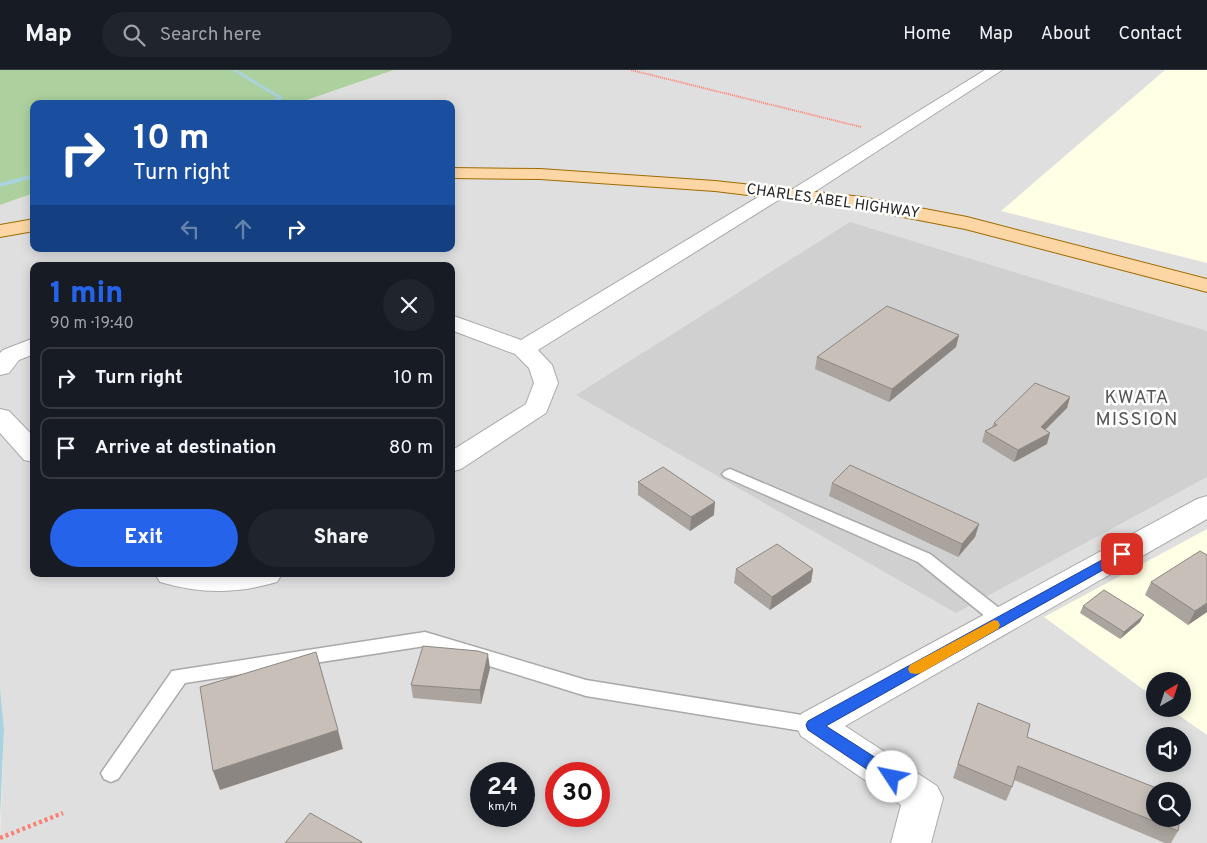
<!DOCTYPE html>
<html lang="en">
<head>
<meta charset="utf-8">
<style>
  body { margin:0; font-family:Overpass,sans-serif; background:#20242c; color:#f1f3f6; height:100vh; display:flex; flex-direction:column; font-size:19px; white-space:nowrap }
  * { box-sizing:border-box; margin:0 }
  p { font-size:16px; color:#9ea1a6 }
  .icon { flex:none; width:28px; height:28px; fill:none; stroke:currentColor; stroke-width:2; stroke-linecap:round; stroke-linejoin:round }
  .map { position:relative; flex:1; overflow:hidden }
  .side { position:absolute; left:30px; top:192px; width:425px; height:315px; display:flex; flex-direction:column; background:#171b24; border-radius:10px; box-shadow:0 2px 12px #0003 }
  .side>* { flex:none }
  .guide { position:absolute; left:30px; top:30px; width:425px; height:152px; border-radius:10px; box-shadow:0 2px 12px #0003; background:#1a4fa0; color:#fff; overflow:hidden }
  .needle { width:32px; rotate:39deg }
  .buttons { position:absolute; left:1146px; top:602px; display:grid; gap:10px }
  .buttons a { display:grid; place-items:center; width:45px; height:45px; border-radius:50%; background:#171b24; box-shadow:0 2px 12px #0003; font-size:25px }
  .speed { position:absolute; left:470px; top:692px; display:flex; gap:10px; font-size:25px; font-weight:700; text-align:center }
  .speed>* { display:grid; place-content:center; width:65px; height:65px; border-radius:50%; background:#171b24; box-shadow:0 2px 12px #0003; line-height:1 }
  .speed small { font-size:12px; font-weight:400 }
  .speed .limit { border:8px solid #d22; background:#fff; color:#111 }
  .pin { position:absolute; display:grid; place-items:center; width:42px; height:42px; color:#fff; margin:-21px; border-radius:10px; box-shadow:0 2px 8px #0006 }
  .me { position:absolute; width:55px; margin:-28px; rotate:304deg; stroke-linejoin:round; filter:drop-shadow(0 0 4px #0008) }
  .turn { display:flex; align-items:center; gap:18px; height:105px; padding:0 20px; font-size:22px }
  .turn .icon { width:65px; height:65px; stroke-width:2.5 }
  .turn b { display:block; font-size:35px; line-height:42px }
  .lanes { display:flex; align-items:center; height:48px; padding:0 20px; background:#0003; justify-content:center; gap:25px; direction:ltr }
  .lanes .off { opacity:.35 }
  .round { display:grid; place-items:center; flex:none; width:52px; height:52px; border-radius:26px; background:#20242c }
  .head { display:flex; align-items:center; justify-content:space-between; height:85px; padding:0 20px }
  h1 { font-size:30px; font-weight:800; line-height:38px; color:#2563eb }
  .primary-button { display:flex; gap:10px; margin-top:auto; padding:10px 20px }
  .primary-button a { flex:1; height:58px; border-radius:30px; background:#2563eb; color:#fff; font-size:20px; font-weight:800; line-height:58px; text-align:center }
  .primary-button a+a { background:#20242c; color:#f1f3f6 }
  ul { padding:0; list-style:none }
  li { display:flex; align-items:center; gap:15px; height:62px; margin:0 10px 8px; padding:0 10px; border:2px solid #363941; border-radius:10px }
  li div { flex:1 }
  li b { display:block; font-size:19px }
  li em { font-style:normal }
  header { display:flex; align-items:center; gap:30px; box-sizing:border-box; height:70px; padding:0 25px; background:#171b24; border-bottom:1px solid #363941 }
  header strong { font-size:24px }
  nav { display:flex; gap:28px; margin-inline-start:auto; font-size:18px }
  .search { width:350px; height:45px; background:#20242c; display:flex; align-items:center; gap:12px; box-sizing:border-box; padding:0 18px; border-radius:28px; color:#9ea1a6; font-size:19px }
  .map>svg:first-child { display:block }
</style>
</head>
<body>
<header>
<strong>Map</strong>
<div class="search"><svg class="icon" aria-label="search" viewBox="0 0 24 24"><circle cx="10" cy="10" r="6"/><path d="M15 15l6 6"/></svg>Search here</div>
<nav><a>Home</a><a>Map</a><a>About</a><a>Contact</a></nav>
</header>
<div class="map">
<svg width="1207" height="773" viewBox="0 0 1207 773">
  <rect width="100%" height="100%" fill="#f2efe9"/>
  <!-- residential -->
  <path fill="#e0dfdf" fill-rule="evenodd" d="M394,0H1207V773H0L4,659L0,617V135L34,123V179H451V34H295ZM34,196H451V504H34ZM1155,611H1182V639H1155ZM1155,666H1182V694H1155ZM481,704H524V746H481ZM556,704H599V746H556ZM1155,721H1182V749H1155Z"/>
  <!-- education -->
  <path fill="#ffffe5" d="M1165,0H1207V193L1001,141Z
    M1207,459V665L1170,639H1182V611H1155V628L1044,547Z"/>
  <!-- religious -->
  <path fill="#d0d0d0" d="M850,152L1207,261V407L956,543L576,325Z"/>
  <!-- forest -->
  <path fill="#add19e" d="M0,0H394L295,34H34V123L0,135Z"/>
  <!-- water -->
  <path fill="#aad3df" d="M0,617L4,659L0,750Z"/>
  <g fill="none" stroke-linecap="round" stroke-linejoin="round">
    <!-- stream -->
    <path fill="#aad3df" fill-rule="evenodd" d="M232,0H237L284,28L268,34H260L278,28Z
      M34,104V108L0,117V113Z"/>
    <!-- service casing -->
    <g stroke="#a9a9a9" stroke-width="3">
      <path id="service" d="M730,399L930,484L1008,545L1011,550L1008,555L1002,557L996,555L918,492L725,407L722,404L725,401Z
        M425,562L586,610L814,647L821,649L824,655L821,661L814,663L586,626L425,576L185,613L118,709L111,712L104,709L101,703L172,601Z"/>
    </g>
    <!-- minor casing -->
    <g stroke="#a9a9a9" stroke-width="2">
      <path id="minor" d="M985,0H1002L805,128L798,130L791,128L789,124L791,120Z
        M779,116L785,118L788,122L785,126L538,280L552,295L558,313L546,343L461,399L451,402V381L526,334L534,313L529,298L515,284L451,260V245L521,270L773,118Z
        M34,268V284L19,290L9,303L0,305V283L3,280Z
        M0,339L9,341L34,367V392L24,390L0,363Z
        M1207,426V449L845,656L937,716L943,728L931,773H891L901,735L801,666L796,655L801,644L1197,429Z
        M155,504H282L277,512C236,524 201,524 160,512Z"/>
    </g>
    <!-- primary casing -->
    <g stroke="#a06b00" stroke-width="2">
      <path id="primary" d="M451,98L540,99L715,111L862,127L967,147L1207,209V222L965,159L862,139L715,121L540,109L451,108Z
        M34,149V161L0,167V155Z"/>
    </g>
    <!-- path-far1 -->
    <path stroke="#fa8072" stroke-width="2" stroke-dasharray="1 1" stroke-linecap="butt" d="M631,0L861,57"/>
    <!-- path -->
    <path stroke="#fa8072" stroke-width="4.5" stroke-dasharray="3 3" stroke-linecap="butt" d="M0,768L63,743"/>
    <!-- service -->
    <use href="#service" fill="#fff" fill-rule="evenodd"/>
    <!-- minor -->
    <use href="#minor" fill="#fff" fill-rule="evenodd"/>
    <!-- primary -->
    <use href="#primary" fill="#fcd6a4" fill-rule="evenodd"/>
  </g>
  <!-- wall -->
  <path fill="#aba49e" d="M959,265L956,277L889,332L815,299L817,287Z
    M1070,327L1067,338L1045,360L1047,374L1014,392L982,372L985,361L992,357L994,353Z
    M638,412L714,445L690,461L638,425Z
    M832,413L979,454L975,467L958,487L829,426Z
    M1207,485V542L1188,555L1145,525L1151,512Z
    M736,499H813L811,512L770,540L734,513Z
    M1083,536L1140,552L1120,569L1080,543Z
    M490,598L481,634L413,628L411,615Z
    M978,633L1027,667L1178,761L1171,773H1165L1014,710L1012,717L1006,731L953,708Z"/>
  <!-- shaded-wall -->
  <path fill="#8b8681" d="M959,265L956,277L889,332L892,319Z
    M1070,327L1067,338L1037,368L1041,357Z
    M1050,363L1047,374L1014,392L1018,380Z
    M715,432L714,445L690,461L691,447Z
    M979,454L975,467L958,487L962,474Z
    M813,499L811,512L770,540L772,527Z
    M1207,533V542L1188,555L1195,541Z
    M1144,545L1140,552L1120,569L1124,562Z
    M488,584L490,598L481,634L480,620Z
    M338,660L343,679L220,720L213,701Z"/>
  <!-- building -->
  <path fill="#c7bfb8" stroke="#8b8681" d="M887,236L959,265L892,319L817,287Z
    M1035,313L1070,327L1041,357L1050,363L1018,380L985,361L997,355L994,353Z
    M850,395L979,454L962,474L832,413Z
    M663,397L715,432L691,447L638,412Z
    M777,474L813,499L772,527L736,499Z
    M1200,481L1207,485V533L1195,541L1151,512Z
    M1104,520L1144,545L1124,562L1083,536Z
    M423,576L478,581L488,584L480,620L411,615Z
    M316,582L338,660L213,701L200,617Z
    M978,633L1030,654L1027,667L1164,721H1155V749H1180L1178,761L1018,696L1012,717L958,694Z
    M310,743L362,772L361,773H285Z"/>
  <!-- route -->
  <path fill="#2563eb" stroke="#184099" d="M1122,479L1126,481L1128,484L1126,487L826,656L898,702L900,707L898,712L892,714L886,712L808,660L806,655L808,651Z"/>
  <!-- slow -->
  <path fill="#f59e0b" d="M994,550L998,551L1000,555L998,559L921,603L916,604L910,603L908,599L910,595Z"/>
  <g text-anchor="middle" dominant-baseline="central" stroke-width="5" stroke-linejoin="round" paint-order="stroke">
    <!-- far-street labels -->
    <g font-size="15" fill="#222" stroke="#fff">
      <text transform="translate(833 132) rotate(8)">CHARLES ABEL HIGHWAY</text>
    </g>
    <!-- neighbourhood labels -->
    <g font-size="19" letter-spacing="1" fill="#555" stroke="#fff">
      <text x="1137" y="328">KWATA<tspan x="1137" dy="22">MISSION</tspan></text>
    </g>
  </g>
</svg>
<div class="buttons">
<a><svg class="needle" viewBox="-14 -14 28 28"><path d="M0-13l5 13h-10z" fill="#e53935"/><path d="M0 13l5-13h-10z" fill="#9ea1a6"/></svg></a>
<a><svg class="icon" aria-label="sound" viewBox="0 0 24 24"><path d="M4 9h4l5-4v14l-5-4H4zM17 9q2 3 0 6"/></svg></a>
<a><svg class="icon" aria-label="search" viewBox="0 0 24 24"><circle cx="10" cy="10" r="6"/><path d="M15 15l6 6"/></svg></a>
</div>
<div class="speed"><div>24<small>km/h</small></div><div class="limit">30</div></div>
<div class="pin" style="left:1122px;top:484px;background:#d93025"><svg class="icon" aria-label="arrive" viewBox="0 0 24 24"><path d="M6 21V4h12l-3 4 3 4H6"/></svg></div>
<svg class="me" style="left:892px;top:707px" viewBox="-20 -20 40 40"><circle r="19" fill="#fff"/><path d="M0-13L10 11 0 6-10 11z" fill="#2563eb"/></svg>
<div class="guide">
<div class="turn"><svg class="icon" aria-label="right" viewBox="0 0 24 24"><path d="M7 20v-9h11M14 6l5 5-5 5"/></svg><div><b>10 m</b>Turn right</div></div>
<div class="lanes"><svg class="icon off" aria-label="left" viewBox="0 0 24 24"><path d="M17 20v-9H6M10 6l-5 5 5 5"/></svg><svg class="icon off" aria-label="ahead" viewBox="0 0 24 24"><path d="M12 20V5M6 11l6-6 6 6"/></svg><svg class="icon" aria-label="right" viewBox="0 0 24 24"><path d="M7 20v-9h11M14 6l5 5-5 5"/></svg></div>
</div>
<section class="side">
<div class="head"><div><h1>1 min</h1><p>90 m · 19:40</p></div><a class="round"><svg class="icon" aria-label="close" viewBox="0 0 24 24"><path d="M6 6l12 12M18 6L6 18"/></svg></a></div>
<ul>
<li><svg class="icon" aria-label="right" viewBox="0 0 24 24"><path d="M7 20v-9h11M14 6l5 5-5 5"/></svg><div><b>Turn right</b></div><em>10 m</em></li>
<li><svg class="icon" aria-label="arrive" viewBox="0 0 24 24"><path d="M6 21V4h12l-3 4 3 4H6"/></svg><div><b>Arrive at destination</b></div><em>80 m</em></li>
</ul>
<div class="primary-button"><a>Exit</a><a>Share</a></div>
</section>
</div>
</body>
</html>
